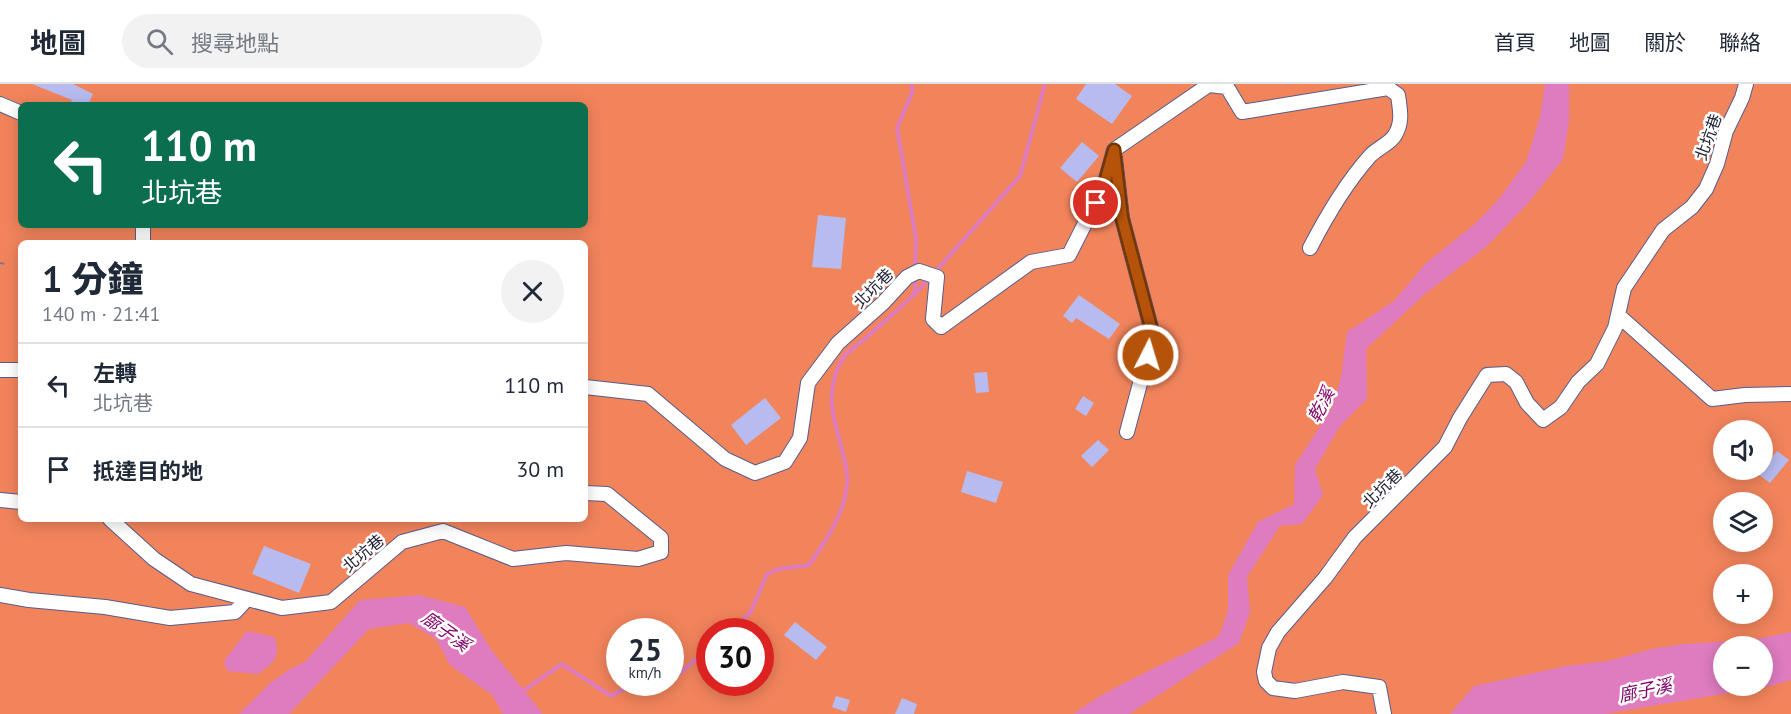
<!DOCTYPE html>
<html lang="zh-TW">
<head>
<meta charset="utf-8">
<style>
  body { margin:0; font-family:"PT Sans","Noto Sans TC",sans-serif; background:#f2f2f3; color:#1f2937; height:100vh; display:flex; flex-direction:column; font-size:22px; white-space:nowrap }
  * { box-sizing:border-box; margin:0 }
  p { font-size:20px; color:#747a83 }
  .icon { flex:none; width:33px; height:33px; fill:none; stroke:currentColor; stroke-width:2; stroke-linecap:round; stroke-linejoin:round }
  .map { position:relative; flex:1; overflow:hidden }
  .drawer { position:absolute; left:18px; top:156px; width:570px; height:282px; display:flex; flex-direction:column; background:#fff; border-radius:9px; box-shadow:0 3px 15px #0003 }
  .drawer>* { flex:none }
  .banner { position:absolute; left:18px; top:18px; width:570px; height:126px; border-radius:9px; box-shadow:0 3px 15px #0003; background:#0b6e4f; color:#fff; overflow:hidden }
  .buttons { position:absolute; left:1713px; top:336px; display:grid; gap:12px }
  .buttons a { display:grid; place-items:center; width:60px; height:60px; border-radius:50%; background:#fff; box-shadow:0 3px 15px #0003; font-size:30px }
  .speed { position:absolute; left:606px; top:534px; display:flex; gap:12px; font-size:30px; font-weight:700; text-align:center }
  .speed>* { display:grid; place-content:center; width:78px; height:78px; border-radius:50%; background:#fff; box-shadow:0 3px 15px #0003; line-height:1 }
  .speed small { font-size:15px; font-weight:400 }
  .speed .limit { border:9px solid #d22; background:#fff; color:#111 }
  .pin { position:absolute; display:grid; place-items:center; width:51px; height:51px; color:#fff; margin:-26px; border:3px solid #fff; border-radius:50%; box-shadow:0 2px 6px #0007 }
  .me { position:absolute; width:66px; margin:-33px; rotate:5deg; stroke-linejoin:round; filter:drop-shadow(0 0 4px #0008) }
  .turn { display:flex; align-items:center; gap:21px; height:126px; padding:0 24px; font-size:27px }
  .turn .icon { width:78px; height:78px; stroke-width:2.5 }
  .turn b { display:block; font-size:42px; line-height:51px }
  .round { display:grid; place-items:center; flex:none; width:63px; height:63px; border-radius:32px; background:#f2f2f3 }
  .summary { display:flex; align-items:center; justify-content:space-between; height:102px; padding:0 24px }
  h1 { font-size:36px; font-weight:800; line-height:45px }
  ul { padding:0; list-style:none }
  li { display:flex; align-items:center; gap:18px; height:84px; padding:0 24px; border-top:2px solid #e0e1e3 }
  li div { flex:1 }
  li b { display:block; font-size:22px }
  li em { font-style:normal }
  header { display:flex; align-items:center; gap:36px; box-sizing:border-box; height:84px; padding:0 30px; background:#fff; border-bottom:2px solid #e0e1e3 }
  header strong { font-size:28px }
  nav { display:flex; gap:33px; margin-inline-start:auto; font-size:21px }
  .search { width:420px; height:54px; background:#f2f2f3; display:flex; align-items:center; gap:15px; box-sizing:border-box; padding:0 21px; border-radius:33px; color:#747a83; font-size:22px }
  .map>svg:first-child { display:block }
</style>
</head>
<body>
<header>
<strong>地圖</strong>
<div class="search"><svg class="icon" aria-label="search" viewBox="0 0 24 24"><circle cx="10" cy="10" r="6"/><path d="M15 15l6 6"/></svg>搜尋地點</div>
<nav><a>首頁</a><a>地圖</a><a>關於</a><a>聯絡</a></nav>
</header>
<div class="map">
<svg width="1791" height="630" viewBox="0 0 1791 630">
  <rect width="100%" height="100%" fill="#dbdefe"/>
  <!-- forest -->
  <path fill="#f2845c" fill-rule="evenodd" d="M0,0H1791V630H0ZM21,21H585V141H21ZM21,159H585V435H21ZM1724,346H1762V386H1724ZM1724,418H1762V458H1724ZM1724,490H1762V530H1724ZM620,548H670V598H620ZM710,548H760V598H710ZM1724,562H1762V602H1724Z"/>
  <!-- water -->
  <path fill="#de7cbf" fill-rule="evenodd" d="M1545,0H1569V37L1563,75L1529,118L1487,162L1425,210L1366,265L1367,315L1340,342L1315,385L1323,411L1302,440L1280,442L1247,493L1250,528L1239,559L1129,630H1073C1117,598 1170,579 1219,552L1228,527V491L1258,438L1294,420L1295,381L1332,324L1341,293L1347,248L1394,217L1426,179L1475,140L1498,116L1526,78L1540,33Z
    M419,511L465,523L492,567L543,630H503L492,611L450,581L436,555L409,539L369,545L289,630H239L270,599L290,585L305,578L360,516Z
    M247,547L274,553C282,573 273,580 258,590L227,587L224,577Z
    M1791,548V596L1771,602L1604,630H1450L1474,602L1566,582L1608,577L1652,565L1683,560L1752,556ZM1724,562H1762V602H1724Z"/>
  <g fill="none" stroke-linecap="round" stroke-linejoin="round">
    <!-- stream -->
    <path stroke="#de7cbf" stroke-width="4" d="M912,0V9L897,44L916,155L915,187
      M935,188L1020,92L1045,0
      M915,211V194
      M728,548L750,529L767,490L779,485L809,481C826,457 850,421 847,390C842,350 820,321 840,279C844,269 858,261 866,254C888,234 910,216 930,194
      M670,591L680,589L710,563
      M520,609L562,580L611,612L636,598"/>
  </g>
  <!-- building -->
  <path fill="#b7bbef" d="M32,0H73L93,10L88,21H70L72,16Z
    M1086,0H1115L1132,12L1112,40L1076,15Z
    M1082,58L1099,72L1077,98L1060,84Z
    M818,131L846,134L841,185L812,183Z
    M1079,211L1120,240L1109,255L1076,234L1072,239L1063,232Z
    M987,288L989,308L976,309L974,289Z
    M1083,312L1094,319L1086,332L1075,325Z
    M765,314L781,334L746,361L731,341Z
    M1098,356L1109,366L1092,383L1081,372Z
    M1777,367L1789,376L1770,399L1758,390Z
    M967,387L1003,398L996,419L961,408Z
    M264,462L311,480L299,509L252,490Z
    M795,538L827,563L816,576L784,551Z
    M836,612L850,616L846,628L832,623Z
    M902,614L917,620L914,630H895Z"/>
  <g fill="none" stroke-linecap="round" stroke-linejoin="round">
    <!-- minor casing -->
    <g stroke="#595c8a" stroke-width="16">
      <path id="minor" d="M1209,1L1227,3L1242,28L1388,4L1398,11C1400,26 1403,38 1395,51C1390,60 1377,64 1370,72C1345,100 1327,131 1310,164
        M0,20L21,29
        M1115,74L1122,134L1153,251L1127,348
        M143,141V159
        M1618,231L1712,315L1745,311L1791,310
        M0,286H21
        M585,303L648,310L725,375L755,389L785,378L800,354L808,299L838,259L883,219L907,193L919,187L937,193L933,235L941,243L1031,178L1069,171L1104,102L1114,66L1210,0
        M0,416L21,418
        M110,435L154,475L191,500L282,524L331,518L402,458L443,447L513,475L566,469L638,475L661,468V454L607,410L585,409
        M0,511L29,516L105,523L170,534L235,528L247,515
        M1384,630L1379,603L1343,598L1295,607L1273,604L1266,597L1264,588L1269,564L1278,548L1325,494L1355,453L1445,363L1460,334L1487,291L1506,290L1516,298L1527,319L1543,336L1561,323L1578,298L1597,280L1615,244L1624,204L1663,146L1692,123L1706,105L1717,80L1726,47L1742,14L1746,0"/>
    </g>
    <!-- path -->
    <path stroke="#797b95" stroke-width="2" stroke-dasharray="4.5 4.5" stroke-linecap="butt" d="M0,179L5,180"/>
    <!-- minor -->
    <use href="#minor" stroke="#fff" stroke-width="14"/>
  </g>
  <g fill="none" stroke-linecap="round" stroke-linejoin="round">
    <!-- route casing -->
    <g stroke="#753606" stroke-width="15">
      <path id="route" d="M1096,119L1104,102L1114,66L1122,134L1153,251L1148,271"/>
    </g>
    <!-- route -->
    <use href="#route" stroke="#b45309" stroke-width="10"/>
  </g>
  <g text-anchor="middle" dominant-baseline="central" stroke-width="5" stroke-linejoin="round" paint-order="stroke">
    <!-- street labels -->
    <g font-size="16" fill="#1e1f33" stroke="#fff">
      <text transform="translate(1708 53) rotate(-70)">北坑巷</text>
      <text transform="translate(873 204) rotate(-45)">北坑巷</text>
      <text transform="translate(1382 404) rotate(-44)">北坑巷</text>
      <text transform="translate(363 469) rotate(-40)">北坑巷</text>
    </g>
    <!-- water labels -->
    <g font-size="18" font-style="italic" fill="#830768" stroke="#fff">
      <text transform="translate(1321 321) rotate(-63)">乾溪</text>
      <text transform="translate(446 547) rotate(36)">廍子溪</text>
      <text transform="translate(1645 606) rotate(-12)">廍子溪</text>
    </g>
  </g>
</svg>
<div class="buttons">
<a><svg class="icon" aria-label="sound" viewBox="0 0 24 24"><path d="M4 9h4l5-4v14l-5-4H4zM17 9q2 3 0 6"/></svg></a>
<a><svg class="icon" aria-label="layers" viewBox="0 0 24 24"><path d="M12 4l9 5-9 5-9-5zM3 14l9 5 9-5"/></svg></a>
<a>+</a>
<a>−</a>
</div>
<div class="speed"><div>25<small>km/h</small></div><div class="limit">30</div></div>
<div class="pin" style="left:1096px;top:119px;background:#d93025"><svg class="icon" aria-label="arrive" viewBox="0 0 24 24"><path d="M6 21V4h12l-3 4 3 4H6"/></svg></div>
<svg class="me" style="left:1148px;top:271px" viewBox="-20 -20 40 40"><circle r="17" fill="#b45309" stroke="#fff" stroke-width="3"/><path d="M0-11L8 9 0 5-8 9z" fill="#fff"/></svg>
<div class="banner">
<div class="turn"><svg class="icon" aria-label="left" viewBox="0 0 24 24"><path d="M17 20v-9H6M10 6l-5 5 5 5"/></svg><div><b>110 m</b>北坑巷</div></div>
</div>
<section class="drawer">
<div class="summary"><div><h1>1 分鐘</h1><p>140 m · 21:41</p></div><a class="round"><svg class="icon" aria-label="close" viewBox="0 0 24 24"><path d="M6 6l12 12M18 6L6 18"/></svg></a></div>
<ul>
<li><svg class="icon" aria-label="left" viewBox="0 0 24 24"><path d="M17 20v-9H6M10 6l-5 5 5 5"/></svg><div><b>左轉</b><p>北坑巷</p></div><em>110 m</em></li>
<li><svg class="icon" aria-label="arrive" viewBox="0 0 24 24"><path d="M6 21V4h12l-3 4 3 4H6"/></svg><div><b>抵達目的地</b></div><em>30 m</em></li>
</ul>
</section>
</div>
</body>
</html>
